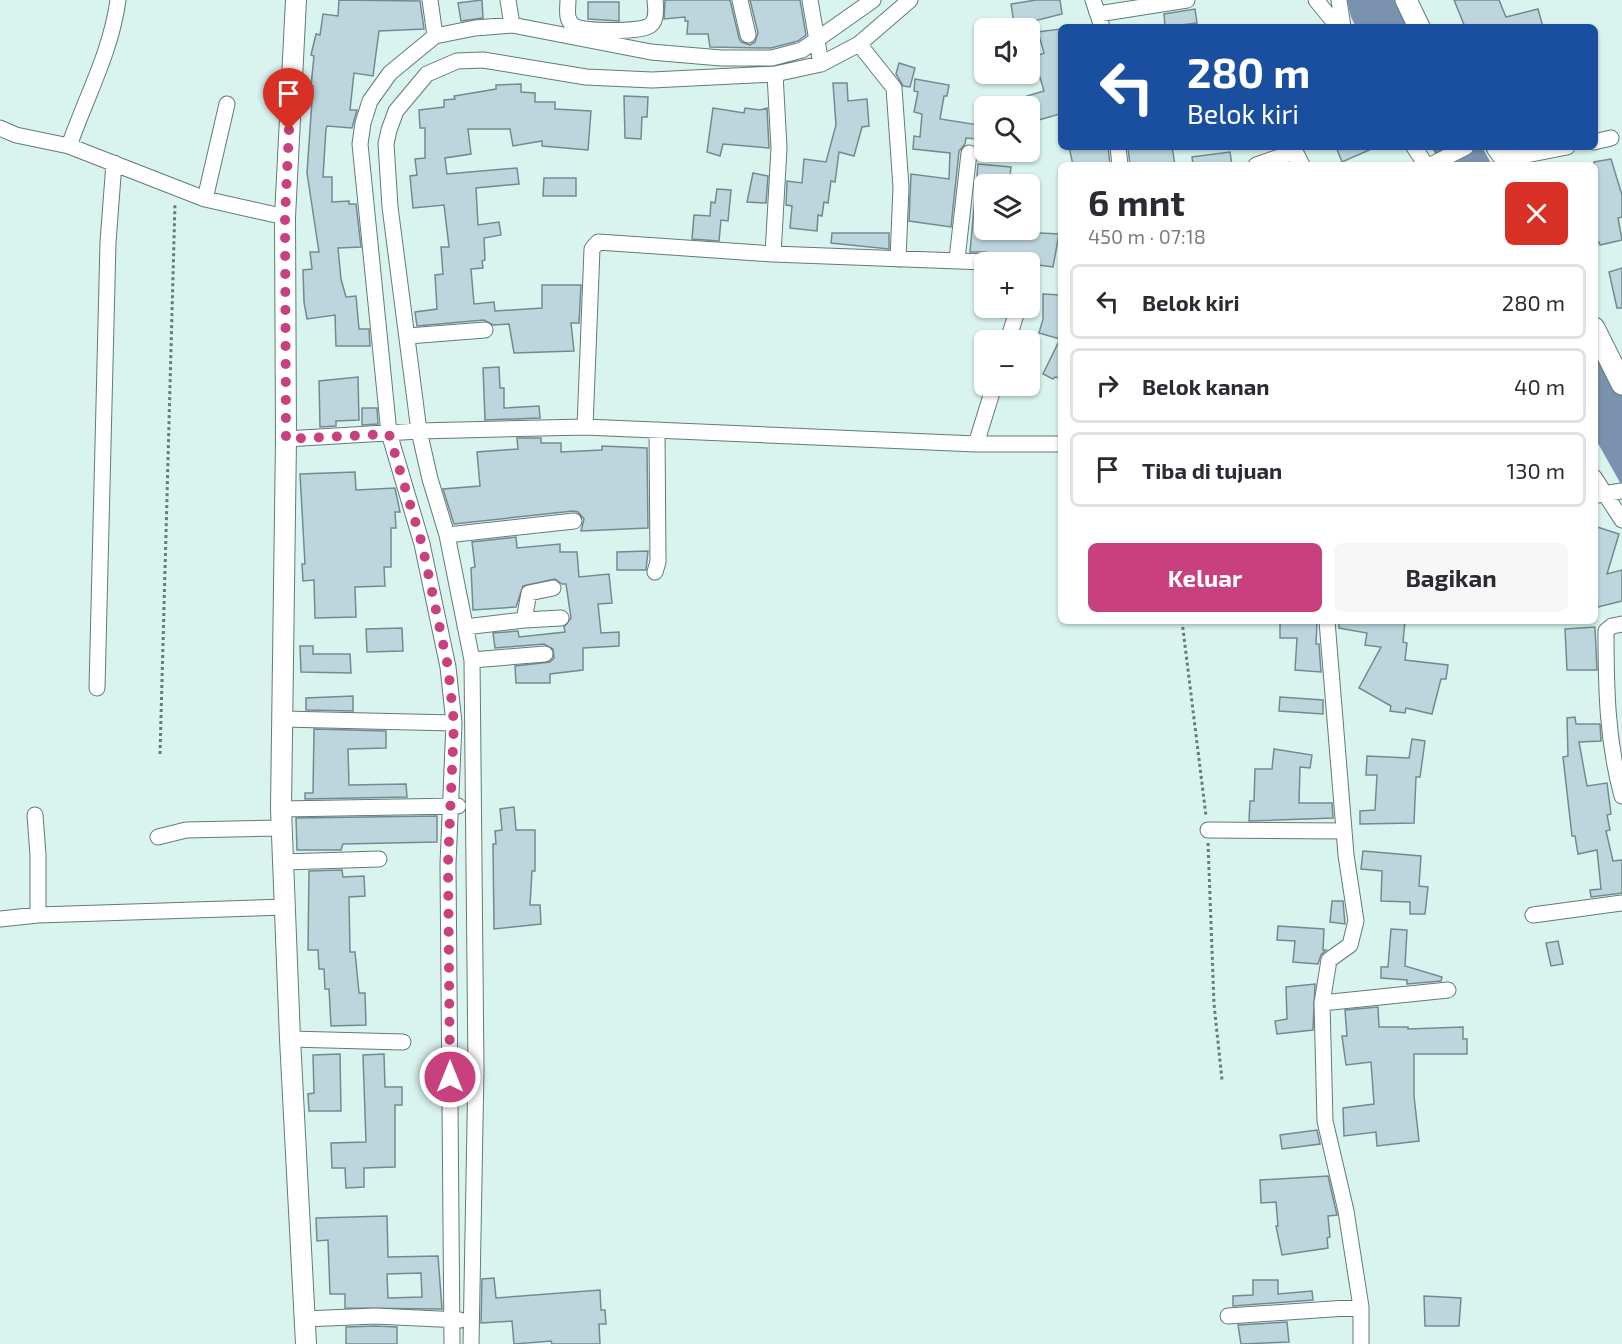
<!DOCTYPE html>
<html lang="id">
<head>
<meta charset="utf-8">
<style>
  body { margin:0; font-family:"Exo 2",sans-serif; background:#f7f7f7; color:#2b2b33; height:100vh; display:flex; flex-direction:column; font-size:22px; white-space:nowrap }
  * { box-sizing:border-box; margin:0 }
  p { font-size:20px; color:#7c7c81 }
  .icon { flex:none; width:33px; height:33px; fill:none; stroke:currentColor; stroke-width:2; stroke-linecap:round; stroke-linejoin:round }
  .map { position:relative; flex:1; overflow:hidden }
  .drawer { position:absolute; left:1058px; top:162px; width:540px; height:462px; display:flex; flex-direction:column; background:#fff; border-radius:9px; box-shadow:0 2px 4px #0004 }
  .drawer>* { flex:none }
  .hud { position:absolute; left:1058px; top:24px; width:540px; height:126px; border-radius:9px; box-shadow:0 2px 4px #0004; background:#1a4fa0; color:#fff; overflow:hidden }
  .fabs { position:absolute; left:974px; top:18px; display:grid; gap:12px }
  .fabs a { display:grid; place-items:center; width:66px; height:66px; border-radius:9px; background:#fff; box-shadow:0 2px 4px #0004; font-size:30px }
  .pin { position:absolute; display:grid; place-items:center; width:51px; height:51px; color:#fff; margin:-62px -26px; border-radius:50% 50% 50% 0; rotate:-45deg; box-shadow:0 0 6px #0007 }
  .pin .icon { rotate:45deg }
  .me { position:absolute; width:66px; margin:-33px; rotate:0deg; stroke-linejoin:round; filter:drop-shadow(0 0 4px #0008) }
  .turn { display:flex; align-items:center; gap:21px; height:126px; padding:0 30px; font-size:27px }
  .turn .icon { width:78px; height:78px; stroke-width:2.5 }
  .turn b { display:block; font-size:42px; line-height:51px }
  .round { display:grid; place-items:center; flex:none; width:63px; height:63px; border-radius:9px; background:#f7f7f7 }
  .summary { display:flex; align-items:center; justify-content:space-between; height:102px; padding:0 30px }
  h1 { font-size:36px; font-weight:700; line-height:45px }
  .primary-button { display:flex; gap:12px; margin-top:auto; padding:12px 30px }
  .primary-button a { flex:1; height:69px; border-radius:9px; background:#c8407e; color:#fff; font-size:24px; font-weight:700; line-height:69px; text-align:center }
  .primary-button a+a { background:#f7f7f7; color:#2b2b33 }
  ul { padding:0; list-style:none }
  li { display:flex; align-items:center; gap:18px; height:75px; margin:0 12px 9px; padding:0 18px; border:3px solid #e1e1e2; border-radius:9px }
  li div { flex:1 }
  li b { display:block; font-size:22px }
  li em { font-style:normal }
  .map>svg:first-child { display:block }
</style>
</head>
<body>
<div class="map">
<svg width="1622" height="1344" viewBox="0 0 1622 1344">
  <rect width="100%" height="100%" fill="#d9f3ee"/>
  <!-- water -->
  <path fill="#7a92af" d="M1347,0H1401L1415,27H1356L1351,17Z
    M1431,147H1482L1492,165H1442Z
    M1594,341L1622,391V486L1595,438Z"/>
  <!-- building -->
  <path fill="#bdd5dd" stroke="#748a91" stroke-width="1.5" fill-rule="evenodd" d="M339,0L420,1L424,29L379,31L373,76L354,73L350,110H357L352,128L327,126L326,129L323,177H332V202L349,201V204H356L361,247L338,248L341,279L346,297L356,296L359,329H369L370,346H336L335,315L307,319L304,302L303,270L312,269L310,252H319L307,173L313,86H311L314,56L311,55L316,34L320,35L323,14L338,16Z
    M482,0L483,18L461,21L458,3Z
    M665,0H730L739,38L741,42L750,45L755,42L758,33L750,0H800L806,35L798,41L771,48L710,47L708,34H687L688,21H685V17L664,19Z
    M1036,0H1060L1062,14L1034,21L1014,23L1011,4Z
    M1454,0H1499L1506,17L1538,9L1543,27H1465Z
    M588,2H619V21L588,19Z
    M1195,9L1197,23L1165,27L1164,14Z
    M1060,29V114L1035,121L1027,96L1044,91L1034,57L1044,53L1038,32Z
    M899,63L915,68L910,87L903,86L896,74Z
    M915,79L949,85L947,96H944L940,119L979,125L976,139L966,138L965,144L959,151L951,227L909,221L911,174L949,179L950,153L913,149L914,136L920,137L922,114L914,112L918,92L914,91Z
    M833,83H847L848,101L867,99L869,126L862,127L854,156L839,152L835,182L831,181L828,203L824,202L822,216L818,215L817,231L790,228L792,206L786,205L787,181L802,183L804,159L826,162L836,125Z
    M521,84V92L535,93V102H555V109L591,111L588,150L542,146V141L513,146L510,129H468L471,154L445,158L447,174L517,168L519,184L476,188L478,225L499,222L501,235L484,238L485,260L482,261L483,268L471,269L474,304L494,302L495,311L542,308V285H581L579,323H571L574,351L514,353L509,324L493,325L484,320L417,326L415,312L437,309L435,275L443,274L441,247H449L444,205L413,208L410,176L417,175L415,159L425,158V128H420L419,110L444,107V100L455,99L454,96L496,89V85Z
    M624,96L648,97L647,117H642L641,139L625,138Z
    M713,108L744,113L745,108L760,110L767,108L769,148L723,144L720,156L707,152Z
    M1069,147H1108L1110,165H1073Z
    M1128,147H1172L1175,165H1130Z
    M1336,147H1376L1342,162Z
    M1230,152L1232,165H1193L1192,157Z
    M1611,159L1622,195V217L1618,218L1622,240L1600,245L1599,242L1594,243V162Z
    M978,164L1011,167L1009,184H984V230L1059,234L1053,267L1038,265L1030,259L1022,262L1001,261L994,259L986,252H970Z
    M753,173L768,176L766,203L747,202Z
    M544,178H576V196H543Z
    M717,189L731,190L728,221L721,220L719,241L692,239L694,215L710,216L711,202L715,203Z
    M832,233H889V249L831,243Z
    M1622,268V308H1617L1609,272Z
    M1043,294L1060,295V378L1055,377L1053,379L1043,374L1060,339L1039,333L1043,319Z
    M499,367L500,388H504V408L539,406L540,418L485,420L483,368Z
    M358,377L359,420L336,421V426L320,427L319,381Z
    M362,408H377L378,424L362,425Z
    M517,438H541V443H561V452L602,450V446L647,448L648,528L581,531L584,519L578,512L573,511L454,524L443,489L480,486L477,452L518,449Z
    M355,472L356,490L395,488L400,512H395L396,528H391V567H384L385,586L355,587L356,617L315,618L314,580L303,581L302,564H305L300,474Z
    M1594,526L1619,534L1607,574L1622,570V601L1598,607L1594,606Z
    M516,537L517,548L560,544V552H577L579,577L609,574L612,603L598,604L601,633L619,632V646L583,648V670L550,674V683H516L515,666L550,662L554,658L553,649L544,644L495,648L493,633L518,631L519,637L565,632L564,627L571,618L566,584H562L555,579L523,586L516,607L473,610L471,568L475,567L472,542Z
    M648,551L646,570H617V552Z
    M1280,621H1317L1316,644H1319L1321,672L1295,670L1297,638H1280Z
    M1339,621H1405L1403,642L1407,643L1405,660L1448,665L1446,679H1441L1432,714L1406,708L1405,713L1390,711L1391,706L1359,688L1381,647L1365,645L1367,633L1339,628Z
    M1595,627L1597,670H1567L1565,629Z
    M402,628L403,651L367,652L366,629Z
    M300,646H313V654H350L351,673L301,672Z
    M353,696V711L306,710V698Z
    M1280,697L1323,700V714L1279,711Z
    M1575,717L1576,724H1600L1601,741L1579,742L1587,786L1607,783L1611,814L1607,815L1610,830L1606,831L1613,861L1622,860V893L1591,897L1590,890L1601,889L1597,850L1578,854L1575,836H1572L1563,757L1568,756L1567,718Z
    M314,729L386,731V748L348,749L349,785L406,784L407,797L305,799V793H313Z
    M1412,739L1425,741L1420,777H1416L1414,823L1360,824V811L1375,810L1377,775H1366L1367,756L1409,758Z
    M1274,749L1312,755L1310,768L1300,767L1299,803H1332L1333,818L1249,821L1250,801H1254L1255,769H1272Z
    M514,807L516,830H535V871H532L530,905H540L541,924L494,929L493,844H496L495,831L502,830L500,809Z
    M437,816V842L343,844L341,850H297L296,818Z
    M1363,851L1421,856L1419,886L1428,887L1425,914H1410V902L1381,901L1382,871L1361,869Z
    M342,870L343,877L364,876L365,896L349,897L350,952H355L359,993H365L366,1025L331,1026L329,989H325L324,969H319L318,950H308L309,871Z
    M1332,901H1343L1345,924L1330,922Z
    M1278,926L1324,929L1323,950H1326L1321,955L1318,964L1293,962L1295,941L1277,940Z
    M1391,929L1407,930L1405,966L1442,977L1441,981L1407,984V980L1381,978V967H1388Z
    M1558,941L1563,964L1551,966L1546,943Z
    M1315,984L1313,1030L1277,1034L1275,1021L1287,1019L1286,987Z
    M1378,1007L1379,1027H1408V1029L1463,1027V1039H1467V1054H1414V1096L1419,1141L1377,1146L1376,1132L1344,1136L1343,1108L1374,1104L1371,1062L1346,1065L1342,1036H1347L1345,1010Z
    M340,1054L341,1111H309L308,1094L314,1093L313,1055Z
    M384,1054L385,1087H402V1105H395V1167L364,1168V1187L346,1188L345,1168H332L331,1143L366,1142L363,1055Z
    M1317,1130L1320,1144L1282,1149L1280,1135Z
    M1328,1176L1337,1215L1328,1216L1330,1237L1327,1238L1328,1248L1282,1255L1276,1226H1278L1276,1202L1261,1203L1260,1180Z
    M387,1216L388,1257L438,1256L442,1309L345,1308V1294H330L328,1240L317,1241L316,1218ZM421,1273L422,1297L388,1298L387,1274Z
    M494,1278L496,1298L600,1290L601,1310H605L606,1324H599L600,1344H552L551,1341L514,1344L512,1321L481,1323L482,1279Z
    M1253,1280H1278V1294L1312,1291L1313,1300L1233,1306V1296L1253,1295Z
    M1424,1296L1461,1298L1459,1326H1425Z
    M1287,1322L1289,1342L1241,1344L1238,1325Z
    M375,1326L397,1327V1344H346V1327Z"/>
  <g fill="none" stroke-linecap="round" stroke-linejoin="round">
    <!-- minor casing -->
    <g stroke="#637b77" stroke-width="17">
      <path id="minor" d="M430,0L435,36
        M508,0L512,25
        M568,0C568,9 565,20 574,26C584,32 639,32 649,26C657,22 656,8 655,0
        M740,0L748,35
        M810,0L821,64
        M1093,0L1102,27
        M1316,0L1338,27
        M1339,0L1343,27
        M1098,14L1187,0
        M859,44L894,88L901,187L898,259
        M0,128L16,135L69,146L205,199L285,217
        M1594,142L1611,138
        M69,146C86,97 111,52 118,0
        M1118,147L1120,165
        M1414,147L1426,165
        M1506,159L1567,147
        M1256,165L1288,154L1297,155L1302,165
        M1431,165L1466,147
        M205,199L227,104
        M773,254L779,148L775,74
        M957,259L969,153
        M1029,269V274
        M408,336L485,330
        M1008,340L1018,308
        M585,427L592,249L598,242L773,254L985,262
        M286,439L419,431L585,427L976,444H1060
        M976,444L994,386
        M1594,477L1622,520
        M1597,495L1622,491
        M447,535L574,521
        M655,572L658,562L657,430
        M524,620L561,618
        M1327,621L1346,855L1356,921L1350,945L1329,960L1322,1003L1325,1121L1346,1211L1361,1307V1344
        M1622,624L1612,626L1606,631C1606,688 1607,741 1622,796
        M465,627L524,620L529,593L553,588
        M472,660L545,654
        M97,688L108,242L114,163
        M282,719L454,723
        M281,809L458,806
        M35,815L38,855V915
        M1208,830L1344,831
        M158,837L186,830L282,828
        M283,862L379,859
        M1533,915L1622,903
        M0,919L38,915L285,907
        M1322,1003L1448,990
        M290,1039L403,1042
        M1228,1316L1361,1307
        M304,1319L375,1316L460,1320
        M452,1344L448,864L454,723L448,667L422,544L389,433L360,144L363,123L370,101L390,73L435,36L475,28L512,25L651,52L721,58H772L802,50L873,0
        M471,1344L476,1069L472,660L447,535L430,479L419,431L390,207L386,144L389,130L396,111L427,74L457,61L483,60L586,77L652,80L775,74L821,64L859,44L910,0"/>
    </g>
    <!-- tertiary casing -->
    <g stroke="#637b77" stroke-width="22">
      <path id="tertiary" d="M296,0L285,217L286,439L281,809L290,1039L306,1344"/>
    </g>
    <!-- secondary casing -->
    <g stroke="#637b77" stroke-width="23">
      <path id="secondary" d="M1406,0L1419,27
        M1497,147L1510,165
        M1594,328L1622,384"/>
    </g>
    <!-- path -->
    <path stroke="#6a7a77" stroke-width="3" stroke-dasharray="3 3" stroke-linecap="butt" d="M1182,621L1206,816
      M160,754L175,203
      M1208,843L1214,1004L1222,1080"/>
    <!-- minor -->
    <use href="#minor" stroke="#fff" stroke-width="15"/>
    <!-- tertiary -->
    <use href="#tertiary" stroke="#fff" stroke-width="20"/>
    <!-- secondary -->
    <use href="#secondary" stroke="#fff" stroke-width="21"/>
  </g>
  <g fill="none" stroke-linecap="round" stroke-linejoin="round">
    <!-- route -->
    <path stroke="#c8407e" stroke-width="10" stroke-dasharray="0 18" d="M289,130L285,217L286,439L389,434L422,544L448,667L454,723L448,864L450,1077"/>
  </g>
</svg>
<div class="fabs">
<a><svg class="icon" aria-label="sound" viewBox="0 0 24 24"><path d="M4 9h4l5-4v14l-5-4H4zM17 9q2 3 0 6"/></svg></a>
<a><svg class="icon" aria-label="search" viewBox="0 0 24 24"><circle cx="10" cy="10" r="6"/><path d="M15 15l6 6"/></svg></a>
<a><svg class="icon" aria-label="layers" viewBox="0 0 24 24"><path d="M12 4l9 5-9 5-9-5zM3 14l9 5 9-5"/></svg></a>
<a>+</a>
<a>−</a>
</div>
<div class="pin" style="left:289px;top:130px;background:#d93025"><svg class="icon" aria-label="arrive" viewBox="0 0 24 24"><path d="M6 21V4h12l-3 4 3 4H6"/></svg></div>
<svg class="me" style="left:450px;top:1077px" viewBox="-20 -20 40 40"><circle r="17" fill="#c8407e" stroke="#fff" stroke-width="3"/><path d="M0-11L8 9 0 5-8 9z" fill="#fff"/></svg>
<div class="hud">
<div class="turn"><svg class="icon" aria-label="left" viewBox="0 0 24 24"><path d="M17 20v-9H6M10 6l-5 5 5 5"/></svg><div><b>280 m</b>Belok kiri</div></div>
</div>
<section class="drawer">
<div class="summary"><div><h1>6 mnt</h1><p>450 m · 07:18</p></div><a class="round" style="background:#d93025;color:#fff"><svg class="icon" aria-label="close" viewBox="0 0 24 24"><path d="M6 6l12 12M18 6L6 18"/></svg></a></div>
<ul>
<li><svg class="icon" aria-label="left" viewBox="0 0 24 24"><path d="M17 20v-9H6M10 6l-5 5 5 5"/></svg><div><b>Belok kiri</b></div><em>280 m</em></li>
<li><svg class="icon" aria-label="right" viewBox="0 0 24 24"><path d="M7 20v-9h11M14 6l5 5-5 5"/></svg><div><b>Belok kanan</b></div><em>40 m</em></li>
<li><svg class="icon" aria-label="arrive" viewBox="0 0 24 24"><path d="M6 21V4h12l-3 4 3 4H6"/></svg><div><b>Tiba di tujuan</b></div><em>130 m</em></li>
</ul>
<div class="primary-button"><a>Keluar</a><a>Bagikan</a></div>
</section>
</div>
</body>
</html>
